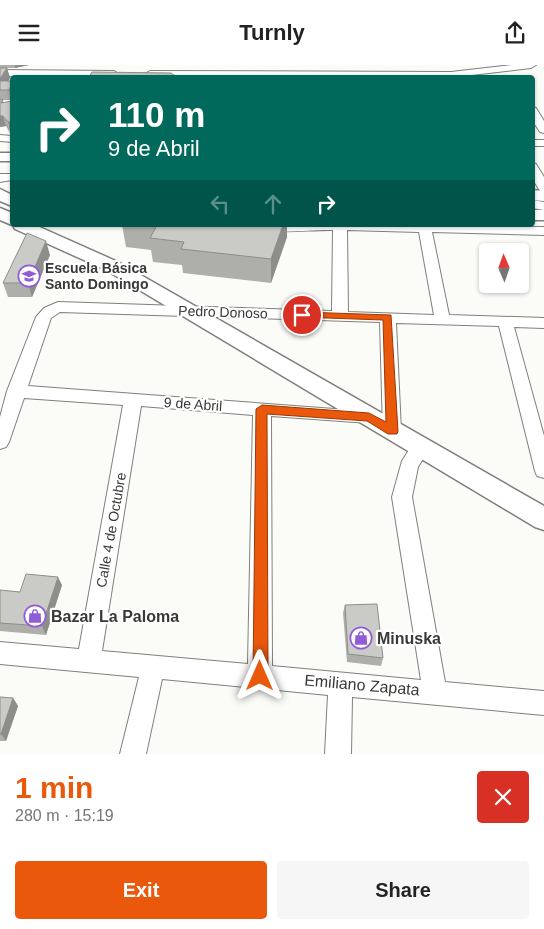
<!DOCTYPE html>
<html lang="en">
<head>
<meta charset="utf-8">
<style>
  body { margin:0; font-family:Helvetica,sans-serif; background:#f6f6f6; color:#222; height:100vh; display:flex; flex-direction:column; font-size:19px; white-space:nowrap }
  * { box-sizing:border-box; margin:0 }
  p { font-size:16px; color:#767676 }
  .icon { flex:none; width:28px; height:28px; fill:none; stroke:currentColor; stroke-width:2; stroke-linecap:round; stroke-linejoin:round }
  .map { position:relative; height:689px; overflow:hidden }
  .drawer { display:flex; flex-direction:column; background:#fff; flex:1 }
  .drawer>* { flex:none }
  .top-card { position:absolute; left:10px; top:10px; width:525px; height:152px; border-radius:5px; box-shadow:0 1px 4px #0004; background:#00695c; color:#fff; overflow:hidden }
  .needle { width:32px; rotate:358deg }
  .buttons { position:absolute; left:479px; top:178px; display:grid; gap:10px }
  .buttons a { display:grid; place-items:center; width:50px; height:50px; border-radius:5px; background:#fff; box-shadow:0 1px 4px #0004; font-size:25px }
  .pin { position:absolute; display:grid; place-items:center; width:42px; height:42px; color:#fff; margin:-21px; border:2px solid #fff; border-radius:50%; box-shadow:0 1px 5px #0007 }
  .me { position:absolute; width:55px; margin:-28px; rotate:0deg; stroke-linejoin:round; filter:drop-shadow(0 0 4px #0008) }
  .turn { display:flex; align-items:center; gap:18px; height:105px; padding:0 15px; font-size:22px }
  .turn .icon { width:65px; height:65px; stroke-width:2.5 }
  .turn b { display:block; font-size:35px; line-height:42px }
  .lanes { display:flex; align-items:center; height:48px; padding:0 15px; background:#0003; justify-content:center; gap:25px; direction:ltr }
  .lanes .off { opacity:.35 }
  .round { display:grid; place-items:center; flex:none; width:52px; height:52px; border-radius:5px; background:#f6f6f6 }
  .summary { display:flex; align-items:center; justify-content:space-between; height:85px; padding:0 15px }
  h1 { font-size:30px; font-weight:800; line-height:38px; color:#ea580c }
  .primary-button { display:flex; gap:10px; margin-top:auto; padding:10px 15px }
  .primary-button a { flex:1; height:58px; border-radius:5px; background:#ea580c; color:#fff; font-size:20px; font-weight:800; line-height:58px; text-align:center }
  .primary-button a+a { background:#f6f6f6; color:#222 }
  header { display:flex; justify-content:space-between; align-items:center; height:65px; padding:0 15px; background:#fff; font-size:22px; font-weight:800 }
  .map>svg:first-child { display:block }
</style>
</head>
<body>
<header><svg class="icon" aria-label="menu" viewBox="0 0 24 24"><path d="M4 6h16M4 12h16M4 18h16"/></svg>Turnly<svg class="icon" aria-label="share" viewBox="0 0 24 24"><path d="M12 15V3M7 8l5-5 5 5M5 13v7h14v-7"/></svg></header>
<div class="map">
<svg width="544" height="689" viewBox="0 0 544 689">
  <rect width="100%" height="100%" fill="#fbfcf8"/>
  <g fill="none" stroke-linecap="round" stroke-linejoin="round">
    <!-- minor casing -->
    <g stroke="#7f807c" stroke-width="2">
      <path id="minor" d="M512,0H536L531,3L455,12H150L145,9L150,6L451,7Z
        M0,5L114,6L119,9L114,12L0,11Z
        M532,42L536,43L544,56V68L540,67L532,55Z
        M0,70L12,71V77L0,76Z
        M532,75H544V81H532Z
        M532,98L536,99L544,112V127L540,126L532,113Z
        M0,109H12V115L0,117Z
        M532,135L544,137V145L532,143Z
        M232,160L544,162V170L432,167L449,250L544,253V263L514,262L544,371V413L537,411L535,406L499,261L396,258L401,366L398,371L392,373L386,371L383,366L380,257L60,247L51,253L28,321L375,347L378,352L375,357L369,358L271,351L272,601L421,615L392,432L402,396L414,377L421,375L428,377L430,382L418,402L412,432L445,617L544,626V650L352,632L351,689H325L328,630L162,614L146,689H120L139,612L0,599V577L79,584L123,340L24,333L9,377L6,382L0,384V352L7,326L36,252L44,243L58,237L332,246L333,165C315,164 242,172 232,160ZM347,165L419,167L434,250L348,247ZM141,341L253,350L248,599L102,586Z"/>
    </g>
    <!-- major casing -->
    <g stroke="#7f807c" stroke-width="3">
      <path id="major" d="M0,88H12V96H0Z
        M0,124L12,130V141L0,136Z
        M532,125L544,126V136L532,135Z
        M0,143L12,148V160L0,155Z
        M532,145H544V155H532Z
        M13,160H35L118,197L544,441V465L535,462L106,205L15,164Z"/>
    </g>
    <!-- minor -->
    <use href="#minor" fill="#fff" fill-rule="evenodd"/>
    <!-- major -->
    <use href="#major" fill="#fff" fill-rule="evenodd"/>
  </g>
  <!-- wall -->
  <path fill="#aeafab" d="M0,0H29L15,3H7L10,13L8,16L11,35H3L10,68L6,61L0,62Z
    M122,160H287V172L271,218L183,208L182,200L153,197L151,185L126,182Z
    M50,190L32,232H8L3,218Z
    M62,520L46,570L0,566V525L20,527Z
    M345,540L383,593L381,601L347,597L343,548Z
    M0,632L13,633L18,641L6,676H0Z"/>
  <!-- shaded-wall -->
  <path fill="#8d8e8b" d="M15,0H29L15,3Z
    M7,3L10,13L2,26L0,19V14Z
    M12,19V33L11,35L9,25Z
    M0,51H3L6,61L0,62Z
    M8,57H12V68H10Z
    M283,160H287V172L271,218V194Z
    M46,176L50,190L32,232L28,218Z
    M58,512L62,520L46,570L42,561Z
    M13,633L18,641L6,676L1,669Z"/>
  <!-- building -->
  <path fill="#cacbc7" stroke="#8d8e8b" d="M0,3H7L0,14Z
    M92,7L171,8L177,12H89Z
    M0,16H12V19L9,25H0Z
    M0,34L3,35L1,38L12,36V57H8L3,51H0Z
    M134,160H283L271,194L181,184L184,177L150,173L156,162Z
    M27,168L46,176L28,218H3Z
    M26,509L58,512L42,561L0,558V525L20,527Z
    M377,539L383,593L348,589L345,540Z
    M0,632L13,633L1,669H0Z"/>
  <!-- route -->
  <path fill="#ea580c" stroke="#983908" d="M302,247L391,250L398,366L397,369H388L367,356L267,349L268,611L266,616L260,618L255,616L253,611L256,344L262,340L369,348L386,357L383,255L298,252V248Z"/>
  <!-- icons -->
  <defs>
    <g id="school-ring" transform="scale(1.125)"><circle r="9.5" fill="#fff" stroke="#915dd6" stroke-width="1.5"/><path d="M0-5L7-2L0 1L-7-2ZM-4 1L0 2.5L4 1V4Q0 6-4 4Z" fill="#915dd6"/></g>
    <g id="shop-ring" transform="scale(1.125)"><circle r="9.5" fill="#fff" stroke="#915dd6" stroke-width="1.5"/><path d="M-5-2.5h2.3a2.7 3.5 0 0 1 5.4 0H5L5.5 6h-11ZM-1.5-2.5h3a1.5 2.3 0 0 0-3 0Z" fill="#915dd6"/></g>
  </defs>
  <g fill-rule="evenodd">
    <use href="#school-ring" x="29" y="211"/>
    <use href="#shop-ring" x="35" y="551"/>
    <use href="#shop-ring" x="361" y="573"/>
  </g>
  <g text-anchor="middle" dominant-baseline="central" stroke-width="4.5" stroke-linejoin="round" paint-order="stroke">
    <!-- poi labels -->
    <g font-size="14" font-weight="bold" fill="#393938" stroke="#fff" text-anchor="start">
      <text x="45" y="203">Escuela Básica<tspan x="45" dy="16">Santo Domingo</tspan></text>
    </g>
    <!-- street labels -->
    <g font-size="14" fill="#393938" stroke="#fff">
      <text transform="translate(223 247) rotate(2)">Pedro Donoso</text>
      <text transform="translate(193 339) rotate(4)">9 de Abril</text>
      <text transform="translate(111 465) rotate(-80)">Calle 4 de Octubre</text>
    </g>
    <!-- near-poi labels -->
    <g font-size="16" font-weight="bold" fill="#393938" stroke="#fff" text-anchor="start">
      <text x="51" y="551">Bazar La Paloma</text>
      <text x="377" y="573">Minuska</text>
    </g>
    <!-- near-street labels -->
    <g font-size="16" fill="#393938" stroke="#fff">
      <text transform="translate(362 620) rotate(5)">Emiliano Zapata</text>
    </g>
  </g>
</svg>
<div class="buttons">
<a><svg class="needle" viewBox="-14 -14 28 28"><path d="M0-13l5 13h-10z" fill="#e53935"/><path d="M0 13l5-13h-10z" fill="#767676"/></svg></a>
</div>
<div class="pin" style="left:302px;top:250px;background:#d93025"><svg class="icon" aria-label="arrive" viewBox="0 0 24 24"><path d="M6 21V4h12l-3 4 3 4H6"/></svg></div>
<svg class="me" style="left:260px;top:611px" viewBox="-20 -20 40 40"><path d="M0-17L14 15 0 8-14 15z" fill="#ea580c" stroke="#fff" stroke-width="4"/></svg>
<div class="top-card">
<div class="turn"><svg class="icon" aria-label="right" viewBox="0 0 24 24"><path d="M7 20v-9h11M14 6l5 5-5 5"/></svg><div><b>110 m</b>9 de Abril</div></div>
<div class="lanes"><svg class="icon off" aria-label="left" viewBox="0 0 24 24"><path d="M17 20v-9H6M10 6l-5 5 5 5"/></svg><svg class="icon off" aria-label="ahead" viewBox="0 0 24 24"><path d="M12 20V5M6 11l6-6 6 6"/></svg><svg class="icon" aria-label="right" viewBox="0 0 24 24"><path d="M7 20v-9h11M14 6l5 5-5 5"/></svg></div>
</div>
</div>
<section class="drawer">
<div class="summary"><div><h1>1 min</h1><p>280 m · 15:19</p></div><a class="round" style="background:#d93025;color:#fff"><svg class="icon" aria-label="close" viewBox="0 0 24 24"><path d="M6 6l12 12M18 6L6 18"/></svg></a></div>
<div class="primary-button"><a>Exit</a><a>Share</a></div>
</section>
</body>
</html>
